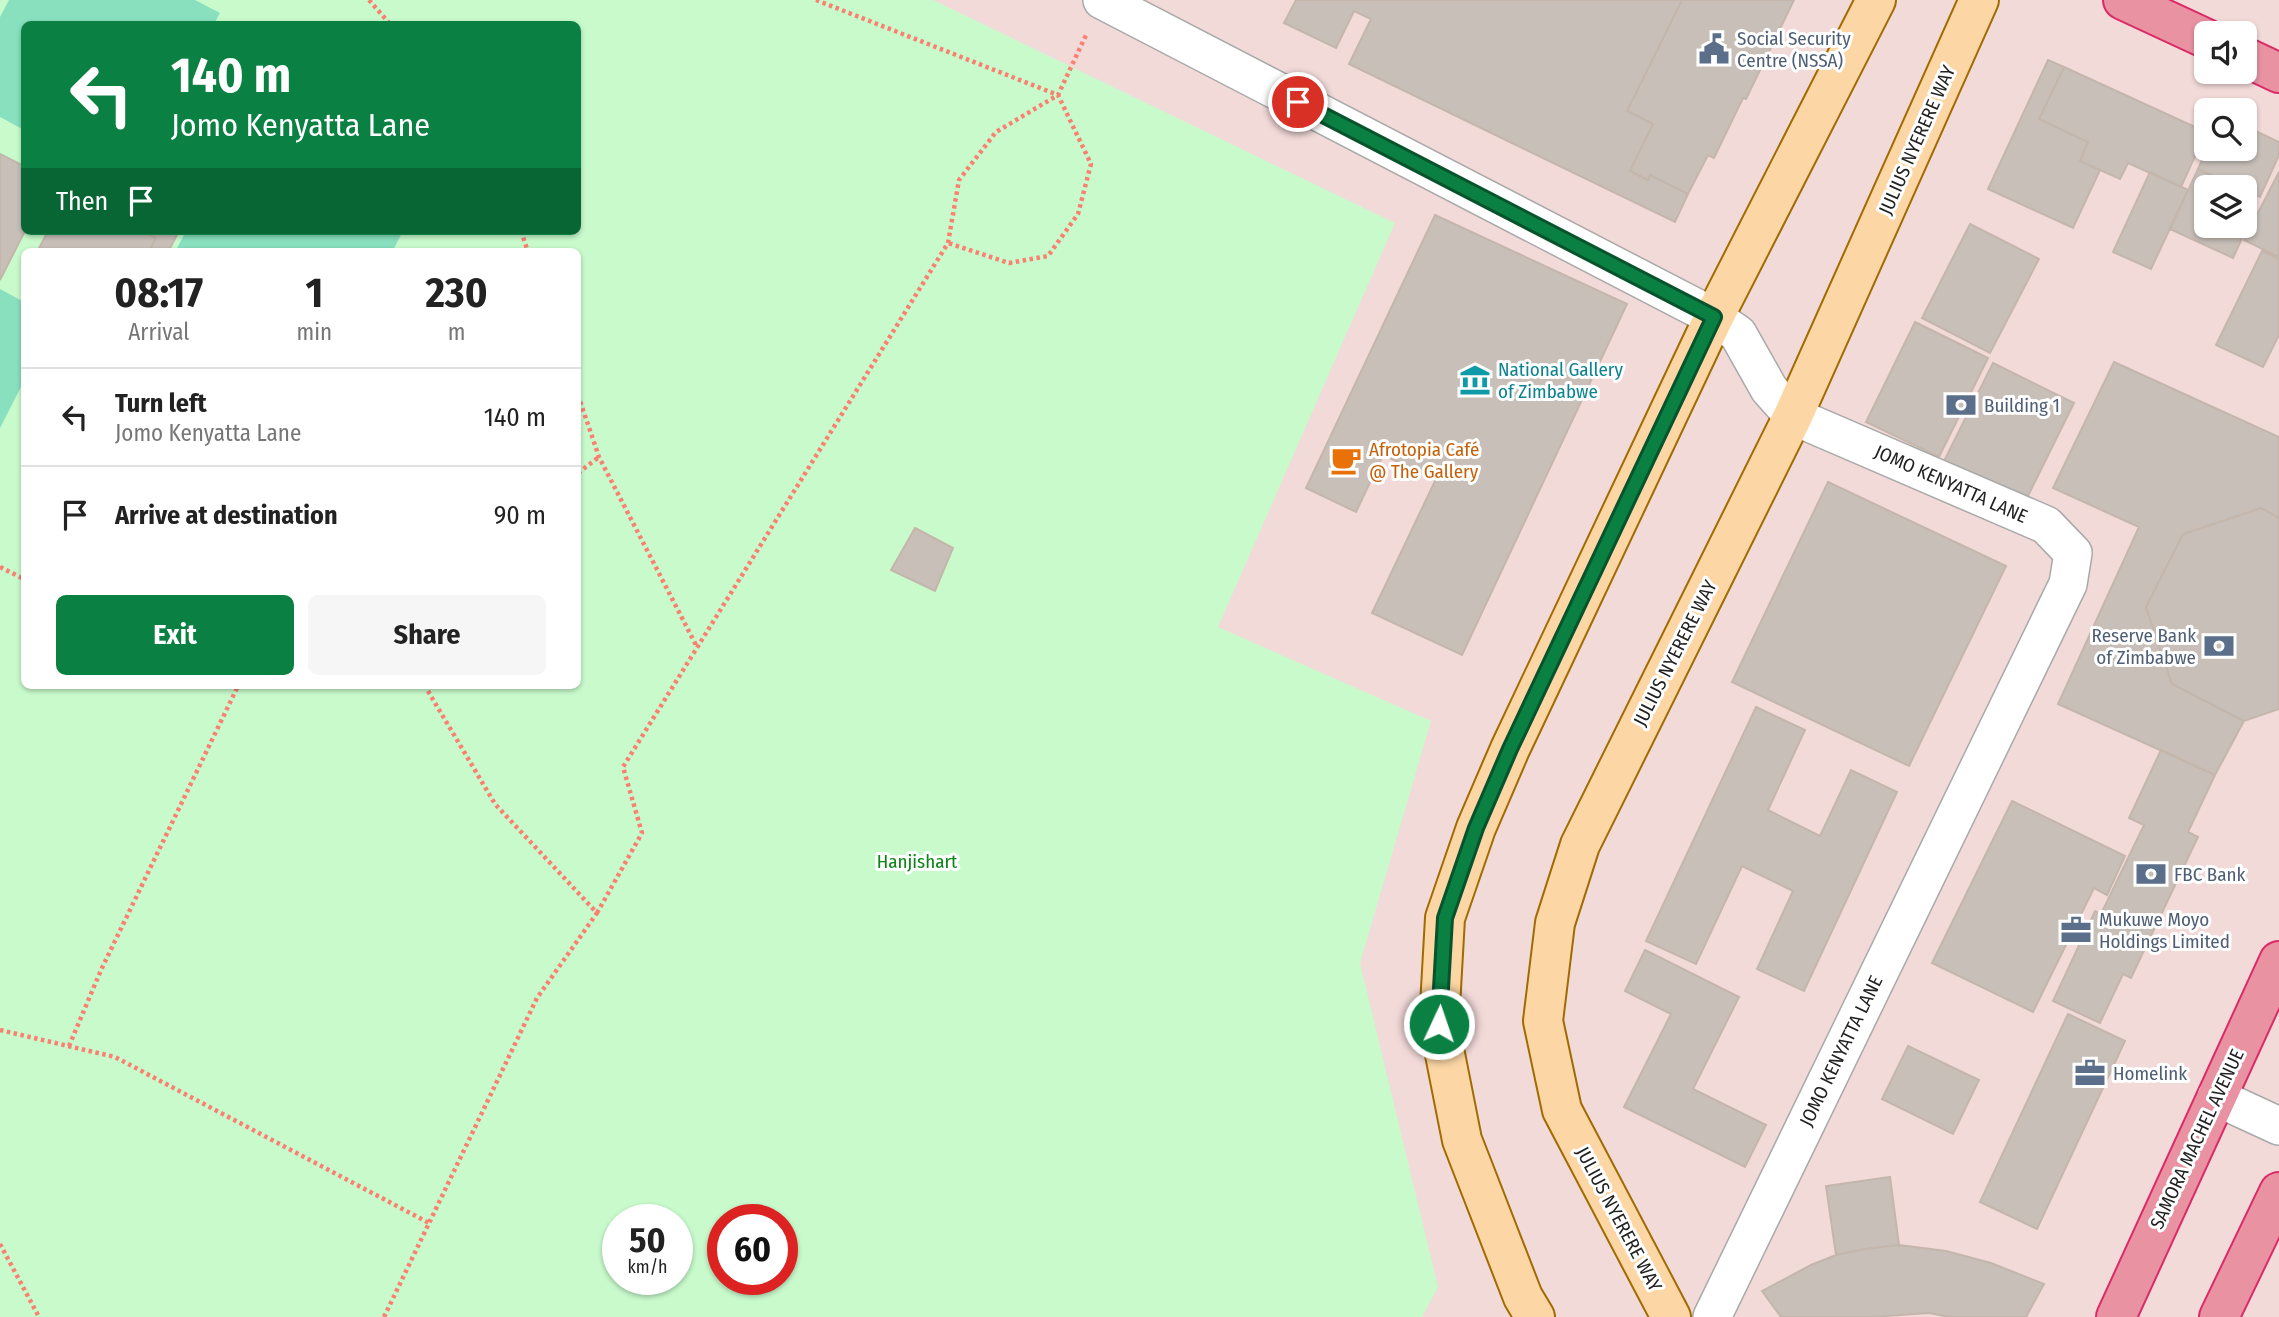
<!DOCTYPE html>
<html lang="en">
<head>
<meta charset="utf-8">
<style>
  body { margin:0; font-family:"Fira Sans Condensed",sans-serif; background:#f6f6f6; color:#222; height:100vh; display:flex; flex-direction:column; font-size:26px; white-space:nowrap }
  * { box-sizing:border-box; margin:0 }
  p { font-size:23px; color:#767676 }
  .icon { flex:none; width:38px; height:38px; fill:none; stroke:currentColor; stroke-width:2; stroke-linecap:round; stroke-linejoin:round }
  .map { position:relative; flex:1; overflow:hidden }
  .panel { position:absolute; left:21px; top:248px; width:560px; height:441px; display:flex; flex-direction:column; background:#fff; border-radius:10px; box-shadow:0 2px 5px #0004 }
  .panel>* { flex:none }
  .guide { position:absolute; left:21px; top:21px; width:560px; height:214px; border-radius:10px; box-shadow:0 2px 5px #0004; background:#0b8043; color:#fff; overflow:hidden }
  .fabs { position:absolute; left:2194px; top:21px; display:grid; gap:14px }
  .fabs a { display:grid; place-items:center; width:63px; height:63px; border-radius:10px; background:#fff; box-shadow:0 2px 5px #0004; font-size:35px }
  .speed { position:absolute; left:602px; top:1204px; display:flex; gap:14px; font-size:35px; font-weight:700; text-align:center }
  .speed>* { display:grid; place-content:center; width:91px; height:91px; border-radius:50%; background:#fff; box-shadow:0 2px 5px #0004; line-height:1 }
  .speed small { font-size:18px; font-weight:400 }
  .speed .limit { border:10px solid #d22; background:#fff; color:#111 }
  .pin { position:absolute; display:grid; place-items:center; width:60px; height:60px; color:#fff; margin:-30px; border:4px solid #fff; border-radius:50%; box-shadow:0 2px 7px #0007 }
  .me { position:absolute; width:77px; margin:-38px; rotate:3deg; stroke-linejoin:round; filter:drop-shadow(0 0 5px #0008) }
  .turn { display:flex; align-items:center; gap:24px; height:147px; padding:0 35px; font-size:32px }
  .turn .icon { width:91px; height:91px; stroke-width:2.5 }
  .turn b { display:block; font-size:49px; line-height:60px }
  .then { display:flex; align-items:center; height:66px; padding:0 35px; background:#0003; gap:14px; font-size:26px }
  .eta { display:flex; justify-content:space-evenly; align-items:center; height:119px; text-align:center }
  .eta b { font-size:42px; font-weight:700; line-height:49px }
  .cta { display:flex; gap:14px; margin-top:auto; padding:14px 35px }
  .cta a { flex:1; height:80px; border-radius:10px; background:#0b8043; color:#fff; font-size:28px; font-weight:700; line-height:80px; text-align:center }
  .cta a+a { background:#f6f6f6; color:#222 }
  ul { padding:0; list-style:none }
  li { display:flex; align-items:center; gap:21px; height:98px; padding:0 35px; border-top:2px solid #e0e0e0 }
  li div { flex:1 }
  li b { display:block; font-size:26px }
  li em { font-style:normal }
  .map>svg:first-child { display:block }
</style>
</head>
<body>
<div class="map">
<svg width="2279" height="1317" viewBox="0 0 2279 1317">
  <rect width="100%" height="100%" fill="#f2efe9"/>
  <!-- commercial -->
  <path fill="#f2dad9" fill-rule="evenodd" d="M0,0H2279V1317H0ZM24,24H578V231H24ZM2207,33H2245V72H2207ZM2207,110H2245V149H2207ZM2207,187H2245V226H2207ZM24,252H578V686H24ZM618,1220H677V1279H618ZM723,1220H782V1279H723Z"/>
  <!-- park -->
  <path fill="#c8facc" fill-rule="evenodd" d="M0,0H933L1395,223L1218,627L1431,721L1360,963L1438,1287L1422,1317H0ZM24,24H578V231H24ZM24,252H578V686H24ZM618,1220H677V1279H618ZM723,1220H782V1279H723Z"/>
  <!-- pitch -->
  <path fill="#88e0be" d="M9,0H195L220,13L214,24H24V130L0,117V17Z
    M186,231H403L392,252H175Z
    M0,289L24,302V381L0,428Z"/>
  <!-- building -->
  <path fill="#c7bfb8" stroke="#c4b6ab" stroke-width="2" d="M1296,0H1682L1627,111L1653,124L1630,171L1648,180L1650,175L1688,194L1675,222L1349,64L1371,19L1354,11L1336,48L1284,23Z
    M1682,0H1794L1746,99L1743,98L1714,158L1708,155L1688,194L1650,175L1648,180L1630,171L1653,124L1627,111Z
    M2048,60L2064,67L2039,119L2088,142L2080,161L2100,170L2073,228L1988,189Z
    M2064,67L2206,132L2181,187L2128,163L2120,179L2080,161L2088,142L2039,119Z
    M2245,126L2279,142V155L2260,197L2245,190V187H2238L2198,169L2207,149H2245Z
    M0,154L24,166L25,231L0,280Z
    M2198,169L2224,181L2221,187H2207V226H2245V208L2254,212L2233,258L2170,229Z
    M2150,172L2188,190L2151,269L2113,252Z
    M2279,172V257L2244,240Z
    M1435,215L1627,304L1462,655L1372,613L1436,479L1383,455L1356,512L1306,488Z
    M1970,224L2039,259L1990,353L1922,318Z
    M48,231H142L156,238L149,252H37Z
    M142,231H179L168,252H149L156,238Z
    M2262,251L2279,259V335L2263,367L2216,345Z
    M1915,322L1988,358L1939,457L1866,422Z
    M2114,362L2279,437V518L2261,508L2183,534L2146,607L2172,684L2244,721L2215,775L2058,704L2139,527L2053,488Z
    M1993,363L2074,403L2024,504L1943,463Z
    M1828,482L2006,566L1909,766L1732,682Z
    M2261,508L2279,518V709L2244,721L2172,684L2146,607L2183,534Z
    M915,528L953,548L935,591L891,570Z
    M1756,707L1805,730L1768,810L1820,836L1851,770L1897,792L1804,991L1757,969L1793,891L1742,866L1696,964L1646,941Z
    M2161,750L2215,775L2188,832L2198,837L2131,978L2123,974L2100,1023L2053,1001L2095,911L2101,914L2144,825L2129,818Z
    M2012,801L2125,856L2107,895L2094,888L2033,1012L1932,963Z
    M1645,950L1739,997L1693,1089L1766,1125L1745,1167L1624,1107L1671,1014L1625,991Z
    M2068,1014L2125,1041L2037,1229L1980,1202Z
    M1908,1046L1979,1080L1953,1134L1882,1099Z
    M1890,1177L1899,1245L1865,1249L1836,1255L1826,1186Z
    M1899,1245L1946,1251L1991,1263L2044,1284L2026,1317H1949L1929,1313L1872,1317H1781L1762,1291L1811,1265L1836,1255L1865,1249Z"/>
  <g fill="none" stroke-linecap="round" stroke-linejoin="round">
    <!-- street casing -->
    <g stroke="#a9a9a9" stroke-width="40">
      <path id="street" d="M1102,0L1714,317L1738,334L1769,389L1793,416L2046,525L2073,553L2068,584L1712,1317
        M2216,1097L2279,1126"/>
    </g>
    <!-- primary casing -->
    <g stroke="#a06b00" stroke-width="42">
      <path id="primary" d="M1535,1317L1523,1297L1462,1140L1439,1024L1445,918L1476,828L1510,749L1714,317L1876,0
        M1671,1317L1562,1110L1543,1021L1555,923L1580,845L1793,416L1979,0"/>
    </g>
    <!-- highway casing -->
    <g stroke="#dc2a67" stroke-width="42">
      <path id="highway" d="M2123,0L2207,39
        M2245,57L2279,73
        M2116,1317L2279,961
        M2219,1317L2279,1192"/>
    </g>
    <!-- path -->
    <path stroke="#fa8072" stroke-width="4.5" stroke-dasharray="3.5 3.5" stroke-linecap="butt" d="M369,0L390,24
      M816,0L1058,95L1091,164L1078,214L1048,256L1009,263L948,243
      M521,231L528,252
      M578,395L599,457L697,647
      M578,473L599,457
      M0,567L24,579
      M597,913L642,833L623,767L948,243L959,180L996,132L1058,95L1087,33
      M0,1030L115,1057L429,1223
      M69,1046L101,970L238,686
      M0,1244L39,1317
      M384,1317L537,998L597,913L495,804L425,686"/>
    <!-- street -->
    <use href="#street" stroke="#fff" stroke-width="37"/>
    <!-- primary -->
    <use href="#primary" stroke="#fcd6a4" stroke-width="38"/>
    <!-- highway -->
    <use href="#highway" stroke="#e892a2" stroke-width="38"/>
  </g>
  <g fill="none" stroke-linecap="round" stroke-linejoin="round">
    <!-- route casing -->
    <g stroke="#07532c" stroke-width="18">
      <path id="route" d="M1298,102L1714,317L1510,749L1476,828L1445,918L1439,1024"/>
    </g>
    <!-- route -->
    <use href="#route" stroke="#0b8043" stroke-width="12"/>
  </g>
  <!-- icons -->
  <defs>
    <g id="civic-bare" transform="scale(2.415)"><path d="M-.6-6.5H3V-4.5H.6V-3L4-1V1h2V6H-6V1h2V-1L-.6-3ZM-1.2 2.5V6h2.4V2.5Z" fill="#5c6f8a" stroke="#fff" stroke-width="2.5" paint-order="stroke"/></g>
    <g id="museum-bare" transform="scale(2.415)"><path d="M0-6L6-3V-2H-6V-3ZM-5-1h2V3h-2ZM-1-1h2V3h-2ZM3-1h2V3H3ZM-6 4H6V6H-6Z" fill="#0f9aa8" stroke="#fff" stroke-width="2.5" paint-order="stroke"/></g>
    <g id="bank-bare" transform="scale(2.415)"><path d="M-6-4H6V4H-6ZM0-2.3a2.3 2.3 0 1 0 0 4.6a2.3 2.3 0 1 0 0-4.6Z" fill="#5c6f8a" stroke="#fff" stroke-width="2.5" paint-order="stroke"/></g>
    <g id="cafe-bare" transform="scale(2.415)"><path d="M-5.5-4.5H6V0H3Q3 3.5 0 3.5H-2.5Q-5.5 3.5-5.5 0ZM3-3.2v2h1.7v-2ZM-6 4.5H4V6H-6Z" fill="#e8710a" stroke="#fff" stroke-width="2.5" paint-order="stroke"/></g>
    <g id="office-bare" transform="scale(2.415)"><path d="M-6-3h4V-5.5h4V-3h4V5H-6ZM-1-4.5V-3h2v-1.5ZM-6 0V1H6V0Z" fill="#5c6f8a" stroke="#fff" stroke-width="2.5" paint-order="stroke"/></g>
  </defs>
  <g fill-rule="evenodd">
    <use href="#civic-bare" x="1714" y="49"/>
    <use href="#museum-bare" x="1475" y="380"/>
    <use href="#bank-bare" x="1961" y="405"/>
    <use href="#cafe-bare" x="1346" y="460"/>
    <use href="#bank-bare" x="2219" y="646"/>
    <use href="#bank-bare" x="2151" y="874"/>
    <use href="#office-bare" x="2076" y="930"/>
    <use href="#office-bare" x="2090" y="1073"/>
  </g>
  <g text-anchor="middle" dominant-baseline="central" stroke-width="6" stroke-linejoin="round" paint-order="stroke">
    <!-- service labels -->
    <g font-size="19" fill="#4e5e75" stroke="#fff" text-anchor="start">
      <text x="1737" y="38">Social Security<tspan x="1737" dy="22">Centre (NSSA)</tspan></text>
      <text x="1984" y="405">Building 1</text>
      <text x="2196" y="635" text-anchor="end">Reserve Bank<tspan x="2196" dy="22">of Zimbabwe</tspan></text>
      <text x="2174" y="874">FBC Bank</text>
      <text x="2099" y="919">Mukuwe Moyo<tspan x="2099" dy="22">Holdings Limited</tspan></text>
      <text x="2113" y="1073">Homelink</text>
    </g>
    <!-- street labels -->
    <g font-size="19" fill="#222" stroke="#fff">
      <text transform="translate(1917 140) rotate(-66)">JULIUS NYERERE WAY</text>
      <text transform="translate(1951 484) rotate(24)">JOMO KENYATTA LANE</text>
      <text transform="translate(1675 653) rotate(-63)">JULIUS NYERERE WAY</text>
      <text transform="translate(1841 1051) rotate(-64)">JOMO KENYATTA LANE</text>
      <text transform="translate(2197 1139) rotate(-65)">SAMORA MACHEL AVENUE</text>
      <text transform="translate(1619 1219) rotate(62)">JULIUS NYERERE WAY</text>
    </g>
    <!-- culture labels -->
    <g font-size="19" fill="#0d838f" stroke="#fff" text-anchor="start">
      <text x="1498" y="369">National Gallery<tspan x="1498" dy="22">of Zimbabwe</tspan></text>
    </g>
    <!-- food labels -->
    <g font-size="19" fill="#c56008" stroke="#fff" text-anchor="start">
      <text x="1369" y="449">Afrotopia Café<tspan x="1369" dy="22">@ The Gallery</tspan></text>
    </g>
    <!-- park labels -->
    <g font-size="19" fill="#0c8416" stroke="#fff">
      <text x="917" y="861">Hanjishart</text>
    </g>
  </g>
</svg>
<div class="fabs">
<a><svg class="icon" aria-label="sound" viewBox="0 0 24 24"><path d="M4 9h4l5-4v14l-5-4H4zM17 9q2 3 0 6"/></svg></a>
<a><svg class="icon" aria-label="search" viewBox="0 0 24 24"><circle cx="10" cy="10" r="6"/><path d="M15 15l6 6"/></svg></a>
<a><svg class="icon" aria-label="layers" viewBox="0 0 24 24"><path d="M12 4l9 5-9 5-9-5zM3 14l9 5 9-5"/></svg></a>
</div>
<div class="speed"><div>50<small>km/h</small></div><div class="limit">60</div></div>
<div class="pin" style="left:1298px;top:102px;background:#d93025"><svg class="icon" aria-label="arrive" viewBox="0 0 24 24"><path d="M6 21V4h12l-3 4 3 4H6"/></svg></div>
<svg class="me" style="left:1439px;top:1024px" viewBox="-20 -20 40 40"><circle r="17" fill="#0b8043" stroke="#fff" stroke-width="3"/><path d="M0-11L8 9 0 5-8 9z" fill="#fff"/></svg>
<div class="guide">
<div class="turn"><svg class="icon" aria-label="left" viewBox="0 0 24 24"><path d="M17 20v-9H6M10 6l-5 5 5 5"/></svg><div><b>140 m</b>Jomo Kenyatta Lane</div></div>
<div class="then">Then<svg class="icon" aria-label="arrive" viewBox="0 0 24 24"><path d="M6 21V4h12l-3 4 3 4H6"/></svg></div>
</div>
<section class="panel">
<div class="eta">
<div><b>08:17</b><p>Arrival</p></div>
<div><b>1</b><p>min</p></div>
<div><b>230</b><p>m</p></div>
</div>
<ul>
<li><svg class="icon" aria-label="left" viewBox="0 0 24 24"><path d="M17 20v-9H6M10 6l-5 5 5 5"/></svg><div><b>Turn left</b><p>Jomo Kenyatta Lane</p></div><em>140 m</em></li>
<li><svg class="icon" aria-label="arrive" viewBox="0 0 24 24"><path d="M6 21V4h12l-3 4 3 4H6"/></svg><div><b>Arrive at destination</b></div><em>90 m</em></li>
</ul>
<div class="cta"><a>Exit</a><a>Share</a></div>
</section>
</div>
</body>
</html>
